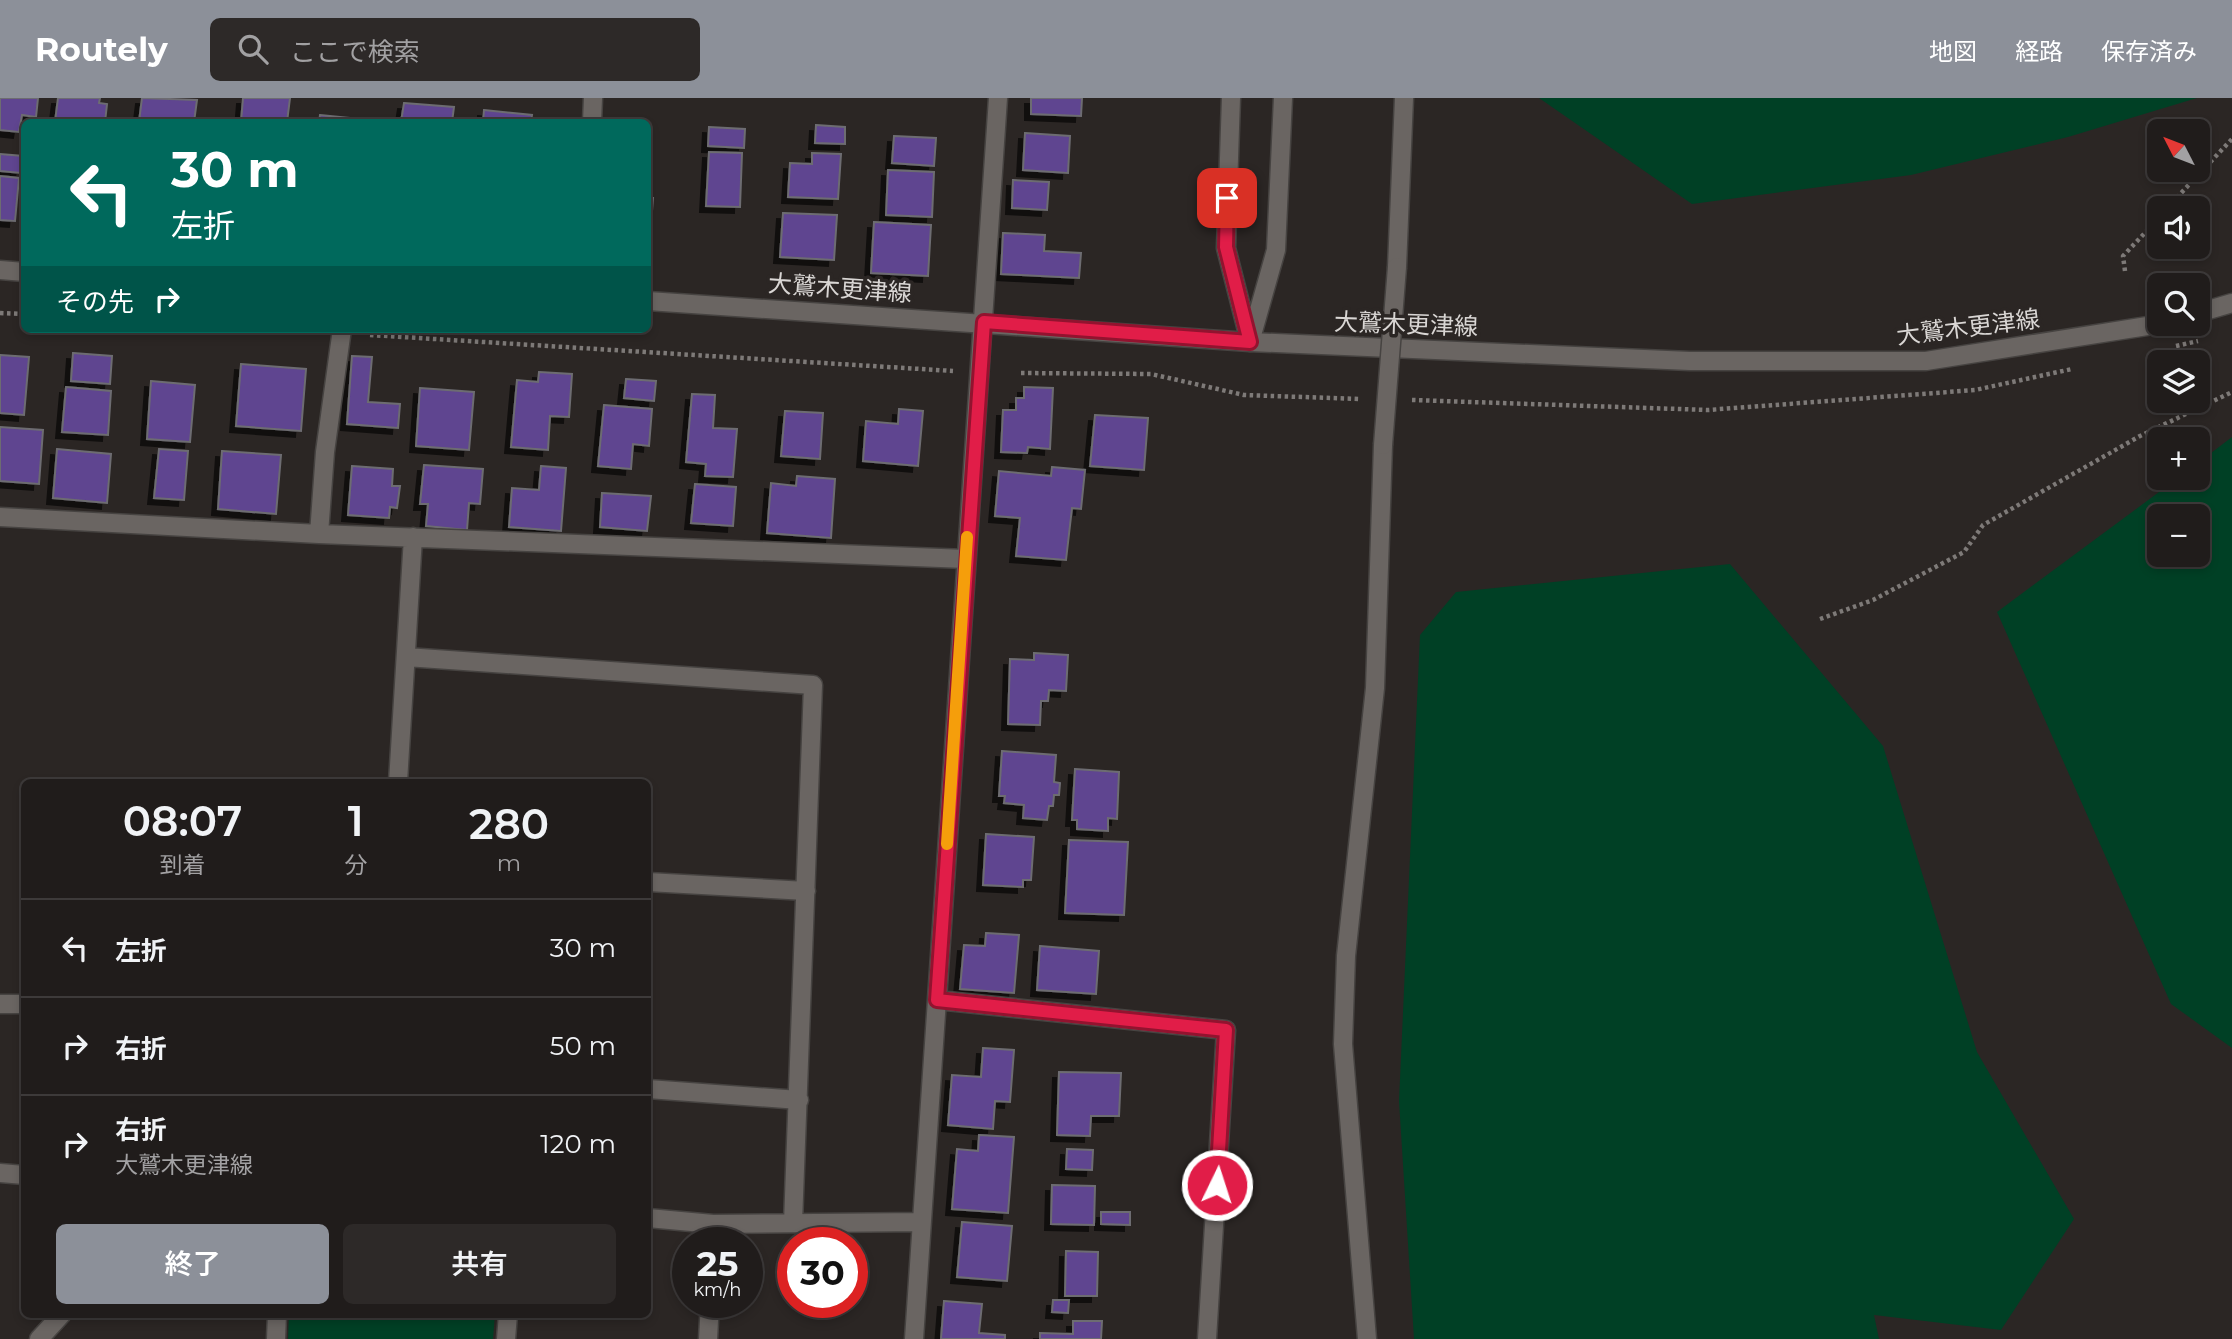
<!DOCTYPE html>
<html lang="ja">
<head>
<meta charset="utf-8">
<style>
  body { margin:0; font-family:Montserrat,"Noto Sans JP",sans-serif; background:#2d2928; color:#f1f3f6; height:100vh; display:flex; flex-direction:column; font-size:26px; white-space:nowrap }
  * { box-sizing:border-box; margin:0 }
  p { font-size:23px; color:#a2a1a3 }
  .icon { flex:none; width:38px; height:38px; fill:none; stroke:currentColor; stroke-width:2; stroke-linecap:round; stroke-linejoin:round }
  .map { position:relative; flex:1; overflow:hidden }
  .drawer { position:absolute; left:21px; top:681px; width:630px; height:539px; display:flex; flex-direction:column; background:#201c1b; border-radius:10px; box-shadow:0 4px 10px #0003,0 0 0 2px #3d3a3a }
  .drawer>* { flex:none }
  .hud { position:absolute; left:21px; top:21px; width:630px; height:214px; border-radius:10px; box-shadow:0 4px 10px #0003,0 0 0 2px #3d3a3a; background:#00695c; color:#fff; overflow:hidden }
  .needle { width:46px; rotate:312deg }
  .buttons { position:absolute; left:2147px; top:21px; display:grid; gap:14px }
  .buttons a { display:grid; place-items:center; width:63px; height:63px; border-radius:10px; background:#201c1b; box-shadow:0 4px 10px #0003,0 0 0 2px #3d3a3a; font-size:35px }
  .speed { position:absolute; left:672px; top:1129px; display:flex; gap:14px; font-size:35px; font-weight:700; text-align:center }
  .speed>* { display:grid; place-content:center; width:91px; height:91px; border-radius:50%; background:#201c1b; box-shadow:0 4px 10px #0003,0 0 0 2px #3d3a3a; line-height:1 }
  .speed small { font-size:18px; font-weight:400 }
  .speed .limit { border:10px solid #d22; background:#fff; color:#111 }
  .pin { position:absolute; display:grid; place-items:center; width:60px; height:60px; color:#fff; margin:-30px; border-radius:14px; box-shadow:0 4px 10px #0006 }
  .me { position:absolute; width:77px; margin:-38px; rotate:4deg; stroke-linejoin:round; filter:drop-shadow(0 0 5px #0008) }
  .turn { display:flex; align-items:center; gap:24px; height:147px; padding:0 35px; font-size:32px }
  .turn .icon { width:91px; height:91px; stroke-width:2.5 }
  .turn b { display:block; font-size:49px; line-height:60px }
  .then { display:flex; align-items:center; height:66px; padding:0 35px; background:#0003; gap:14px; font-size:26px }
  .eta { display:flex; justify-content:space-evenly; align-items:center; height:119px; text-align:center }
  .eta b { font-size:42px; font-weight:600; line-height:49px }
  .primary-button { display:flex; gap:14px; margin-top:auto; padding:14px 35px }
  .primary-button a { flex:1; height:80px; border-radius:10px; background:#8c9099; color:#fff; font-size:28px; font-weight:600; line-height:80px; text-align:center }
  .primary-button a+a { background:#2d2928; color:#f1f3f6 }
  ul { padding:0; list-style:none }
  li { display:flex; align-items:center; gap:21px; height:98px; padding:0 35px; border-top:2px solid #3d3a3a }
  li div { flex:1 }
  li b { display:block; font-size:26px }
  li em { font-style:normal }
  header { display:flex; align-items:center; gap:42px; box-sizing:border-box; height:98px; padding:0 35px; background:#8c9099; color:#fff }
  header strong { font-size:33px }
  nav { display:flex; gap:38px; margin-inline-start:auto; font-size:24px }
  .search { width:490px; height:63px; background:#2d2928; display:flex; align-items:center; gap:18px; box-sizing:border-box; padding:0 24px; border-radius:10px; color:#a2a1a3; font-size:26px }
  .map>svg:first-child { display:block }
</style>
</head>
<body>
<header>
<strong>Routely</strong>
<div class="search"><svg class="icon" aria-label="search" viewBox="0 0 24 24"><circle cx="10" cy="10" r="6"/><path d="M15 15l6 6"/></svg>ここで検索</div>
<nav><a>地図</a><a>経路</a><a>保存済み</a></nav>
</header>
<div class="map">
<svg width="2232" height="1241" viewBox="0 0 2232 1241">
  <defs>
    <filter id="shadow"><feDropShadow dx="-6" dy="6" stdDeviation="0" flood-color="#0009"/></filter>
  </defs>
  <rect width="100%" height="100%" fill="#2b2624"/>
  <!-- green -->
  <path fill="#004025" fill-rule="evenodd" d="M1539,0H2197L2068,39L1911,77L1692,106Z
    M2232,339V950L2171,906L1997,514L2178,380H2198V365ZM2160,418H2198V457H2160Z
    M1730,466L1883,648L1977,954L2074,1121L2001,1232L1874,1217L1879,1241H1414L1399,1003L1420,537L1456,494Z
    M289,1216H495L493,1241H288Z"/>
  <!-- building -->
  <path fill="#5e4490" stroke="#6d6c71" stroke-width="2" filter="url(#shadow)" d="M0,0H38L36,19L22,17L19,34L0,32Z
    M58,0H100L99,5L107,6L105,24H55Z
    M142,0L197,2L194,24H139Z
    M243,0H290L287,24H241Z
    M1031,0H1082L1081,18L1031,16Z
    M404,5L454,9L452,24H395H401Z
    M484,12L532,17L531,24H483Z
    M320,17L369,22V24H319Z
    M816,27L845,29V46L815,45Z
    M709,29L745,31L744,50L708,48Z
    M1025,35L1070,38L1068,75L1023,72Z
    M894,38L936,40L934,68L892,65Z
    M648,39H652L650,81H648Z
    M709,54L742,55L740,109L706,108Z
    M812,55L841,56L838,101L788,99L790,65L812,66Z
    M0,56L23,58L21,75L0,73Z
    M888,72L934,74L932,119L886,117Z
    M0,78L19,80L15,123L0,122Z
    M1013,82L1049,84L1047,112L1012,110Z
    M648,100H653L651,126H648Z
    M783,115L837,117L834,162L780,159Z
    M874,124L931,127L928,178L871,175Z
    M1003,135L1045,137L1044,153L1081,155L1079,180L1001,176Z
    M73,255L112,258L110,286L71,283Z
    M0,257L29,259L24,317L0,315Z
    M352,258L372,259L368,304L400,306L398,330L347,326Z
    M241,266L306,271L301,333L236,328Z
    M539,274L572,276L569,319L550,318L548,352L511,349L517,282L538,284Z
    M626,281L656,283L654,303L624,300Z
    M151,283L195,287L190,344L147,341Z
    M66,289L111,293L108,337L62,334Z
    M1024,289L1053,290L1050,351L1028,349L1027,355L1001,354L1003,312H1016V300H1024Z
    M420,290L474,294L469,352L416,348Z
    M692,296L715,297L713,330L737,331L733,379L705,378L706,366L686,364Z
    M604,307L652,311L649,348L633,346L631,371L598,368Z
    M899,311L923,313L918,368L863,363L866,323L898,326Z
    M785,313L823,315L820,361L781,358Z
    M1095,317L1148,320L1144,372L1090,368Z
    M0,329L43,332L39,386L0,383Z
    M57,351L111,356L107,405L53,400Z
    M159,351L188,353L184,402L154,400Z
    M222,353L281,357L276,416L218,411Z
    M424,367L483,371L480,406L469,405L467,432L426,428L428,406H420Z
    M352,368L393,371L392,388H400L397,410L390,409L389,420L348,417Z
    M541,368L566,370L561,433L509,429L512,390L539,392Z
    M1052,369L1085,372L1081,411L1072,410L1066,462L1016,458L1020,420L995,418L999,373L1051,378Z
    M797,378L835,381L831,440L767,435L771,385L796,388Z
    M695,386L736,389L733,428L691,425Z
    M602,395L651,398L647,433L600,429Z
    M1034,555L1068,557L1066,593L1049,592L1048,603H1041L1040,627L1008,626L1010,561L1034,562Z
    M1002,653L1056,657L1054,684L1060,685L1059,697H1054L1053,708H1049L1047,722L1023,720L1024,707L1004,705L1005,698H999Z
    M1075,671L1119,674L1117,721L1108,720V733L1077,731V722H1072Z
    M986,736L1034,739L1031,782H1023V789L983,787Z
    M1069,742L1128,744L1124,817L1065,815Z
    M986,835L1019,837L1014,895L960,891L964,847L985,848Z
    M1040,848L1099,853L1096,896L1037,892Z
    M983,950L1014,952L1010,1004L995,1003L993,1031L948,1027L952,977L981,979Z
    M1059,974L1121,975L1119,1018H1091L1090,1038L1057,1037Z
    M979,1037L1014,1039L1008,1115L952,1111L957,1051L978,1053Z
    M1067,1051L1093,1052L1092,1072L1066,1071Z
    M1052,1087L1095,1088L1094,1127L1051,1126Z
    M1101,1114H1130V1127L1101,1126Z
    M962,1124L1012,1128L1007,1183L957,1179Z
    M1066,1153L1098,1154L1097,1198H1065Z
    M1053,1202H1069L1068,1215L1052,1214Z
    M944,1203L982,1206L979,1235L1005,1237V1241H941Z
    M1073,1223H1102L1101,1241H1040V1235L1073,1236Z"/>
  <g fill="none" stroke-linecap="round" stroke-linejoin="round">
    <!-- minor casing -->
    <g stroke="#464341" stroke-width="21">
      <path id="minor" d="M592,24L593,0
        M1397,169L1404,0
        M0,419L319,436L966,461
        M319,436L325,354L342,231
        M406,559L813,587L793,1125
        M398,684L413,439
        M648,784L806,793
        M937,902L1226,932L1207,1241
        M0,906H24
        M648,991L799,1002
        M0,1075L24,1077
        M648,1120L713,1126L922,1124
        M39,1241L62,1216
        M276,1241L277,1216
        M506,1241L508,1216
        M708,1241L710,1204
        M914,1241L998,0
        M1367,1241L1343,946L1346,858L1375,590L1383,347"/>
    </g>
    <!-- tertiary casing -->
    <g stroke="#464341" stroke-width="21">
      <path id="tertiary" d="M1231,0L1226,150L1250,244
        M1250,244L1276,152L1283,0"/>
    </g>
    <!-- secondary casing -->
    <g stroke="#464341" stroke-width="21">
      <path id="secondary" d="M0,172L24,174
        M648,203L1250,244L1690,263H1926L2160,226
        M2198,215L2232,205"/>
    </g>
    <!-- path -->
    <path stroke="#7e7a78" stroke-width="4.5" stroke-dasharray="3.5 3.5" stroke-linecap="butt" d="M2167,110L2232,41
      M2125,173L2123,158L2160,119
      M0,215L24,216
      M299,231L310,232
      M370,237L953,273
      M2176,248L2198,243
      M1021,275L1151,276L1244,297L1361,301
      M1412,302L1708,312L1975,292L2072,271
      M1820,521L1873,502L1964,454L1983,427L2140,338L2232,294"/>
    <!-- minor -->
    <use href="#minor" stroke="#6a6562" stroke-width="18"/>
    <!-- tertiary -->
    <use href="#tertiary" stroke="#6a6562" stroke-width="18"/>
    <!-- secondary -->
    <use href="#secondary" stroke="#6a6562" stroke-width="18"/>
    <!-- minor-bridge casing -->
    <g stroke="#464341" stroke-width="21" stroke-linecap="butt">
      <path id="minor-bridge" d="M1383,347L1397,169"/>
    </g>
    <!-- minor-bridge -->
    <use href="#minor-bridge" stroke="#6a6562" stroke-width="18"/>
  </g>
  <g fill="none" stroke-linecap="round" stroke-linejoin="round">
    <!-- route casing -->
    <g stroke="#92132f" stroke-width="18">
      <path id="route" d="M1217,1087L1226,932L937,902L984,224L1250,244L1226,149L1227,100"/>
    </g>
    <!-- route -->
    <use href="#route" stroke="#e11d48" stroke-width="12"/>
    <!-- slow -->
    <path stroke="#f59e0b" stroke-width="12" d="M947,746L967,439"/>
  </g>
  <g text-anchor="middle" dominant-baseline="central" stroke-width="7" stroke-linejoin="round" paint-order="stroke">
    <!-- street labels -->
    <g font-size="24" fill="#d9d6d4" stroke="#2b2624">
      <text transform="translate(840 190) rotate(4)">大鷲木更津線</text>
      <text transform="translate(1406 226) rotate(2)">大鷲木更津線</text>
      <text transform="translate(1968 229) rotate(-7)">大鷲木更津線</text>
    </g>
  </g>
</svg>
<div class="buttons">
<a><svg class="needle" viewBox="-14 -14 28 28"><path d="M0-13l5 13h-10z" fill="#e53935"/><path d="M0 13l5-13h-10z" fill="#a2a1a3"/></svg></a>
<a><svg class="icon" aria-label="sound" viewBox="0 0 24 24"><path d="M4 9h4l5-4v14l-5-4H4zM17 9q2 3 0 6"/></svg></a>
<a><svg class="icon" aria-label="search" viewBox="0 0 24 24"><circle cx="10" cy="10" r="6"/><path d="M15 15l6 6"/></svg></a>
<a><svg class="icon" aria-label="layers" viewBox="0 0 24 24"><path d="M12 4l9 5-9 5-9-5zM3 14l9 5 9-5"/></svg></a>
<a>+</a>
<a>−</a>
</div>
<div class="speed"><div>25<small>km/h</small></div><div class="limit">30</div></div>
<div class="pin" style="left:1227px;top:100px;background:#d93025"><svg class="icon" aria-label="arrive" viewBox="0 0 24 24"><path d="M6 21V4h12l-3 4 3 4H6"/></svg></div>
<svg class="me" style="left:1217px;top:1087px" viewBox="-20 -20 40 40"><circle r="17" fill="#e11d48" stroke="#fff" stroke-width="3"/><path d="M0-11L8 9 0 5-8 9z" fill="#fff"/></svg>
<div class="hud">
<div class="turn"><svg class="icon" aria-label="left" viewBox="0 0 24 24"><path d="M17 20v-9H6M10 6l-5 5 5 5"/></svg><div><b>30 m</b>左折</div></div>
<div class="then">その先<svg class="icon" aria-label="right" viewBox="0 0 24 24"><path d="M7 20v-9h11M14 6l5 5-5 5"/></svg></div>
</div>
<section class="drawer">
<div class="eta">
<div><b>08:07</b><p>到着</p></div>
<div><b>1</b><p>分</p></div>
<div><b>280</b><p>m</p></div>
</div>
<ul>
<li><svg class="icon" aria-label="left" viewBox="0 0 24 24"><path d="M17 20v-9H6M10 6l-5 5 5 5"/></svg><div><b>左折</b></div><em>30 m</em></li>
<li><svg class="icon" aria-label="right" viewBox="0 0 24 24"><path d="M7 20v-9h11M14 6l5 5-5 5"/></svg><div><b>右折</b></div><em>50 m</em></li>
<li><svg class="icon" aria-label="right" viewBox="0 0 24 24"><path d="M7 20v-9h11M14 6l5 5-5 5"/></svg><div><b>右折</b><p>大鷲木更津線</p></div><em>120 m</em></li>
</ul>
<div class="primary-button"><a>終了</a><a>共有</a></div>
</section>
</div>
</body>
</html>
